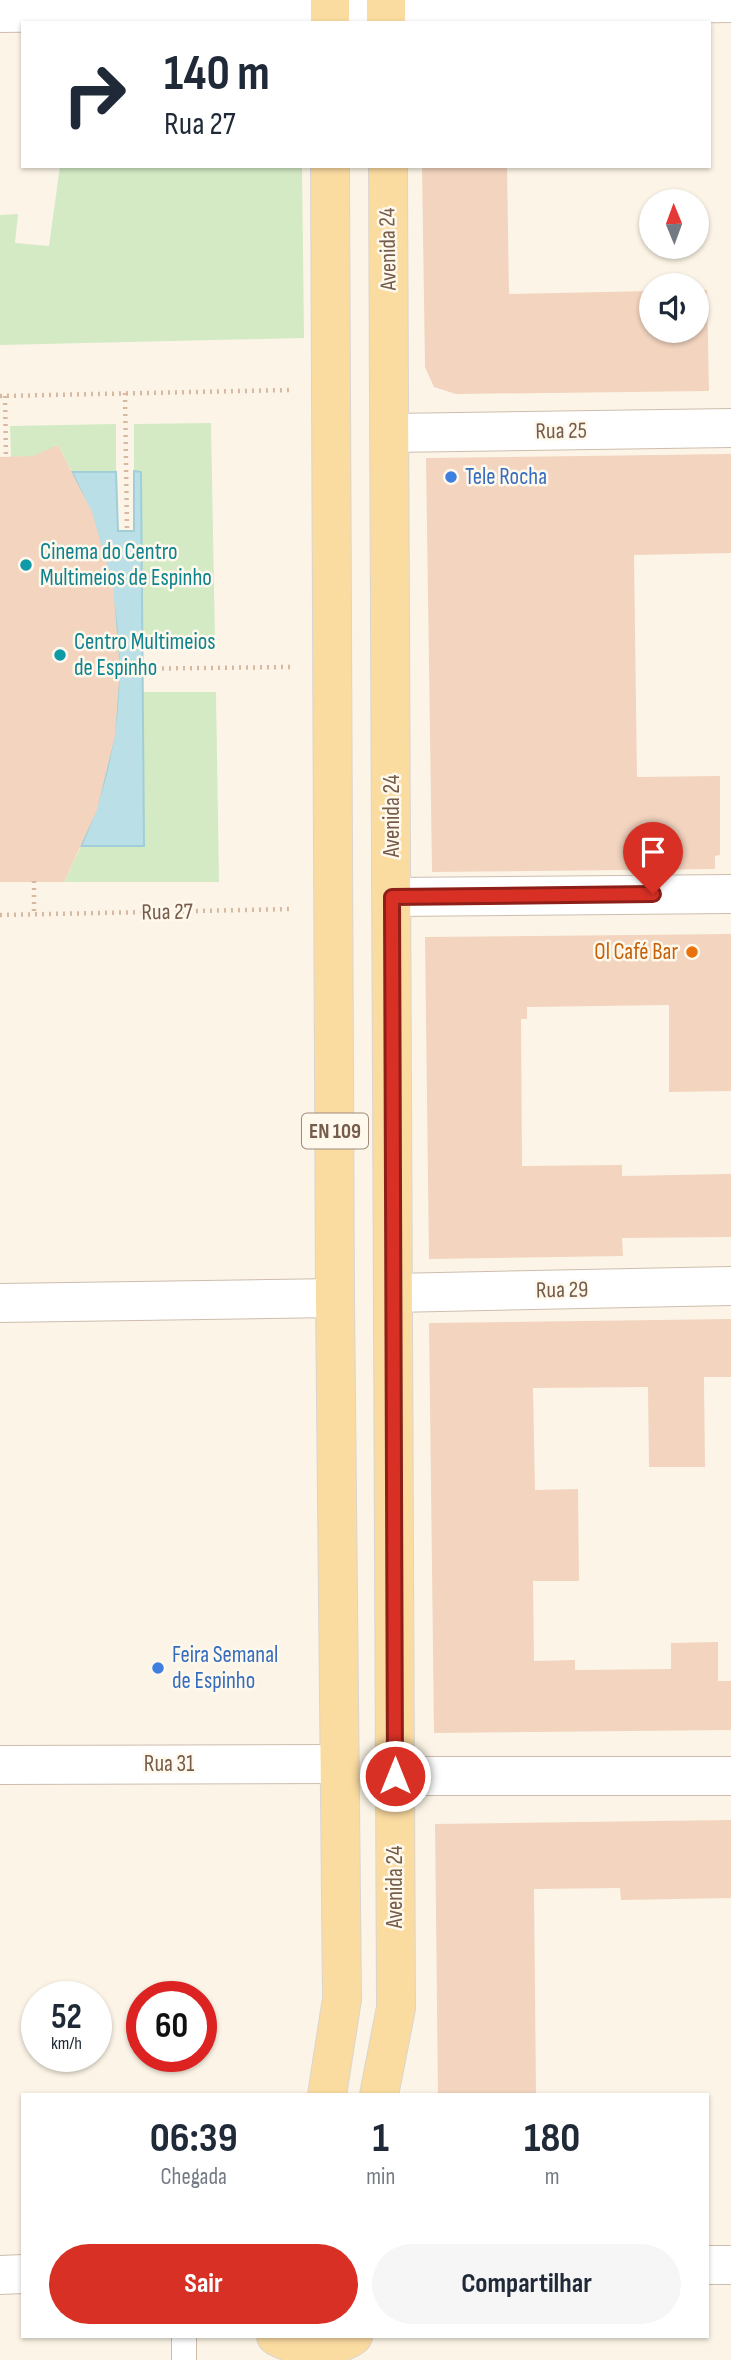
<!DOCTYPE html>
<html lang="pt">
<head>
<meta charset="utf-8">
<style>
  body { margin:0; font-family:"Sofia Sans Condensed",sans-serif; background:#f6f6f7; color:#1f2937; height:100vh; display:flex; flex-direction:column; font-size:26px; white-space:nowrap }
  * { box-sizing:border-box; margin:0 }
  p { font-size:23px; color:#747a83 }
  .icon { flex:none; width:38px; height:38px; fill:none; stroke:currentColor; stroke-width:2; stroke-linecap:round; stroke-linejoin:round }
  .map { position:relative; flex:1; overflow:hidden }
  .side { position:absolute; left:21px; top:2093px; width:688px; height:245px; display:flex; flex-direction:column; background:#fff; border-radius:0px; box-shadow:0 2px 5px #0004 }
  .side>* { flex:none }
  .banner { position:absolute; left:21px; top:21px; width:690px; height:147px; border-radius:0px; box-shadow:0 2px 5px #0004; background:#fff; color:#1f2937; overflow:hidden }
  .needle { width:46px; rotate:359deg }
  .tools { position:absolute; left:639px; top:189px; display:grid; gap:14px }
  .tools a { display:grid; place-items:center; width:70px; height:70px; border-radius:50%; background:#fff; box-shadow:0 2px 5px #0004; font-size:35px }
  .speed { position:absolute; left:21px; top:1981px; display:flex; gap:14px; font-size:35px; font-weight:700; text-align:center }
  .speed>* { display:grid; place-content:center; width:91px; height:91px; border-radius:50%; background:#fff; box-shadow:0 2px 5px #0004; line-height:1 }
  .speed small { font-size:18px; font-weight:400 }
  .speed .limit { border:10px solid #d22; background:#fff; color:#111 }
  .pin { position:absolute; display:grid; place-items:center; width:60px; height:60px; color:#fff; margin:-72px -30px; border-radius:50% 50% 50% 0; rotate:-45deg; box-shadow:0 0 7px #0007 }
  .pin .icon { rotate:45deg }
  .me { position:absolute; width:77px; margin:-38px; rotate:0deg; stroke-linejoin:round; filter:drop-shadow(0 0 5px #0008) }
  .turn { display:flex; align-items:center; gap:24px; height:147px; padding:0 28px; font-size:32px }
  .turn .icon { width:91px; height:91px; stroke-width:2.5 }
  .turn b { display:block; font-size:49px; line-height:60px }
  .eta { display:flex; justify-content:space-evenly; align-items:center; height:119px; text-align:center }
  .eta b { font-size:42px; font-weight:700; line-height:49px }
  .action { display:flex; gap:14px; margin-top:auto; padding:14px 28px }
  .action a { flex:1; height:80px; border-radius:42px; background:#d93025; color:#fff; font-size:28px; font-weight:700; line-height:80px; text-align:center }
  .action a+a { background:#f6f6f7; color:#1f2937 }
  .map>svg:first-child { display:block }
</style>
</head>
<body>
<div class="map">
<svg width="731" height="2360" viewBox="0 0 731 2360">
  <rect width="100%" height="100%" fill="#fcf5e7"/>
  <!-- green -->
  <path fill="#d3eac5" d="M60,166H302L304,338L0,345V215L18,214L15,243L49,246Z
    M211,423L215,642H143L141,472L134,471V424Z
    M116,424V472H72L58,445L55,446L59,456L11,457L10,426Z
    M143,692H216L219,882H64L81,846H144Z"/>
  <!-- water -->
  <path fill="#bbdfe6" stroke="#a1ced8" stroke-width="2" d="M134,471L141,472L144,846H81C135,725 130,591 72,472H116L118,531H134Z"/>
  <!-- building -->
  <path fill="#f2d4bf" d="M422,166H507L509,294L651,291V331H696V290H707L709,391L456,394L434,387L425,367Z
    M58,445L92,512L113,585L120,669L115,736L97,810L64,882H0V457L33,456Z
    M731,454V553L634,555L637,777L720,776V855L715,856V869L432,872L426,458Z
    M731,934V1091L669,1092V1005L527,1007V1019H521L522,1166L622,1165V1176L731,1174V1237L622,1238L623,1256L429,1259L425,937Z
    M731,1319V1377H704L705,1467H649L648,1387L533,1388L535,1490L578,1489L579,1581H533L534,1661L575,1660V1670L671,1669V1643L718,1642V1681H731V1730L434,1733L429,1323Z
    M731,1820V1898L621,1900L620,1888L534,1889L536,2095H438L435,1824Z"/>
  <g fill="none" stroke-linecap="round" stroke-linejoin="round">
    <!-- service casing -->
    <g stroke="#cebdad" stroke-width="26">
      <path id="service" d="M184,2336V2360"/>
    </g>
    <!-- minor casing -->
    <g stroke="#cebdad" stroke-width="40">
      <path id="minor" d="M0,13C244,11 487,6 731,3
        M390,433L731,428
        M392,897L731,894
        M393,1293L731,1286
        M0,1303L335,1298
        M0,1765L339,1764
        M395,1776H731
        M0,2275L23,2274"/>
    </g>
    <!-- tertiary casing -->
    <g stroke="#cebdad" stroke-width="40">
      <path id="tertiary" d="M707,2265H731"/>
    </g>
    <!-- primary casing -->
    <g stroke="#dbd5d0" stroke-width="40">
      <path id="primary" d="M330,23V0
        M386,23V0
        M327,2095L342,1999L335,1298L330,166
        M379,2095L396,2008L388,166
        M276,2336C299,2349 330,2351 353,2336"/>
    </g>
    <!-- path -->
    <path stroke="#d7b8a1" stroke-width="4.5" stroke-dasharray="2 5" stroke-linecap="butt" d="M125,393L127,532
      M0,396L290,390
      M5,396L6,457
      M120,669L291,667
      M34,881V915
      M0,915L293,909"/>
    <!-- service -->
    <use href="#service" stroke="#fff" stroke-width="24"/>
    <!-- minor -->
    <use href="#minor" stroke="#fff" stroke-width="38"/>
    <!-- tertiary -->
    <use href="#tertiary" stroke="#fff" stroke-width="38"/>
    <!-- primary -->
    <use href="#primary" stroke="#fadba0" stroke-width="38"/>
  </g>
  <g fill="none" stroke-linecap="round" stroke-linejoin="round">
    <!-- route casing -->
    <g stroke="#8d1f18" stroke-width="18">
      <path id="route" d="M395,1776L392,897L653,894"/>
    </g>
    <!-- route -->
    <use href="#route" stroke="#d93025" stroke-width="12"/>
  </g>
  <!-- markers -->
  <g fill="#3f7fe0" stroke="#fff9ed" stroke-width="2.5">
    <circle cx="451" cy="477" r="7"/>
    <circle cx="158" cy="1668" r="7"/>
  </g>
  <g fill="#0f9aa8" stroke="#fff9ed" stroke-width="2.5">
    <circle cx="26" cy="565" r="7"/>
    <circle cx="60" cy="655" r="7"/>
  </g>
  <circle fill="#e8710a" stroke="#fff9ed" stroke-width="2.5" cx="692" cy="952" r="7"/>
  <g text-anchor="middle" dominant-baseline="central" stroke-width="5" stroke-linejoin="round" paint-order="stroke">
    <!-- shield labels -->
    <rect fill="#fff9ed" stroke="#9f8b7c" stroke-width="2" x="302" y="1113.5" width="66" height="35" rx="5"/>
    <g font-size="21" font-weight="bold" fill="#765c4b">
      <text x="335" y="1131">EN 109</text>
    </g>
    <!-- street labels -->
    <g font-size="23" fill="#765c4b" stroke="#fff9ed">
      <text transform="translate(388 249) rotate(-91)">Avenida 24</text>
      <text transform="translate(561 431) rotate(-1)">Rua 25</text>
      <text transform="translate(392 816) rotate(-90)">Avenida 24</text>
      <text transform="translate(167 912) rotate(-1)">Rua 27</text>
      <text transform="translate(562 1290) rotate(-1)">Rua 29</text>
      <text x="169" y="1764">Rua 31</text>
      <text transform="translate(395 1887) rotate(-90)">Avenida 24</text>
    </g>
    <!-- shop labels -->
    <g font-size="23" fill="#366cbe" stroke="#fff9ed" text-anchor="start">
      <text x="465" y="477">Tele Rocha</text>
      <text x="172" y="1655">Feira Semanal<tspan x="172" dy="26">de Espinho</tspan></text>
    </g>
    <!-- culture labels -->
    <g font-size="23" fill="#0d838f" stroke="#fff9ed" text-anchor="start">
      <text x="40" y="552">Cinema do Centro<tspan x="40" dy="26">Multimeios de Espinho</tspan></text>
      <text x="74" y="642">Centro Multimeios<tspan x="74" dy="26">de Espinho</tspan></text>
    </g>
    <!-- food labels -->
    <g font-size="23" fill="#c56008" stroke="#fff9ed" text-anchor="end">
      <text x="678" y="952">Ol Café Bar</text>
    </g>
  </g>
</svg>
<div class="tools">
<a><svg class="needle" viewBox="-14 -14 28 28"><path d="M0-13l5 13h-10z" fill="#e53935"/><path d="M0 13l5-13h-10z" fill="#747a83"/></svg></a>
<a><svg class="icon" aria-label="sound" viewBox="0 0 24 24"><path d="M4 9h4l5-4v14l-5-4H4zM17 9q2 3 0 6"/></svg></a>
</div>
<div class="speed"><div>52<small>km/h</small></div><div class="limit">60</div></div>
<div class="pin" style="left:653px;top:894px;background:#d93025"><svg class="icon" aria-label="arrive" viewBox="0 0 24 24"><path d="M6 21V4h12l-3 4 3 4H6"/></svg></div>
<svg class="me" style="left:395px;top:1776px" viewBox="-20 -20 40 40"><circle r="17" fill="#d93025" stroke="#fff" stroke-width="3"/><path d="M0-11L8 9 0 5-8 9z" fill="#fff"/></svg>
<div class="banner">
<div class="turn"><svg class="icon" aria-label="right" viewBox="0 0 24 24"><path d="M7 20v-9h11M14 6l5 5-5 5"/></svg><div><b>140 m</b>Rua 27</div></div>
</div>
<section class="side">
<div class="eta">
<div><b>06:39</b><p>Chegada</p></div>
<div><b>1</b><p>min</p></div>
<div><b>180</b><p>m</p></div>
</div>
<div class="action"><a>Sair</a><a>Compartilhar</a></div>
</section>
</div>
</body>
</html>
